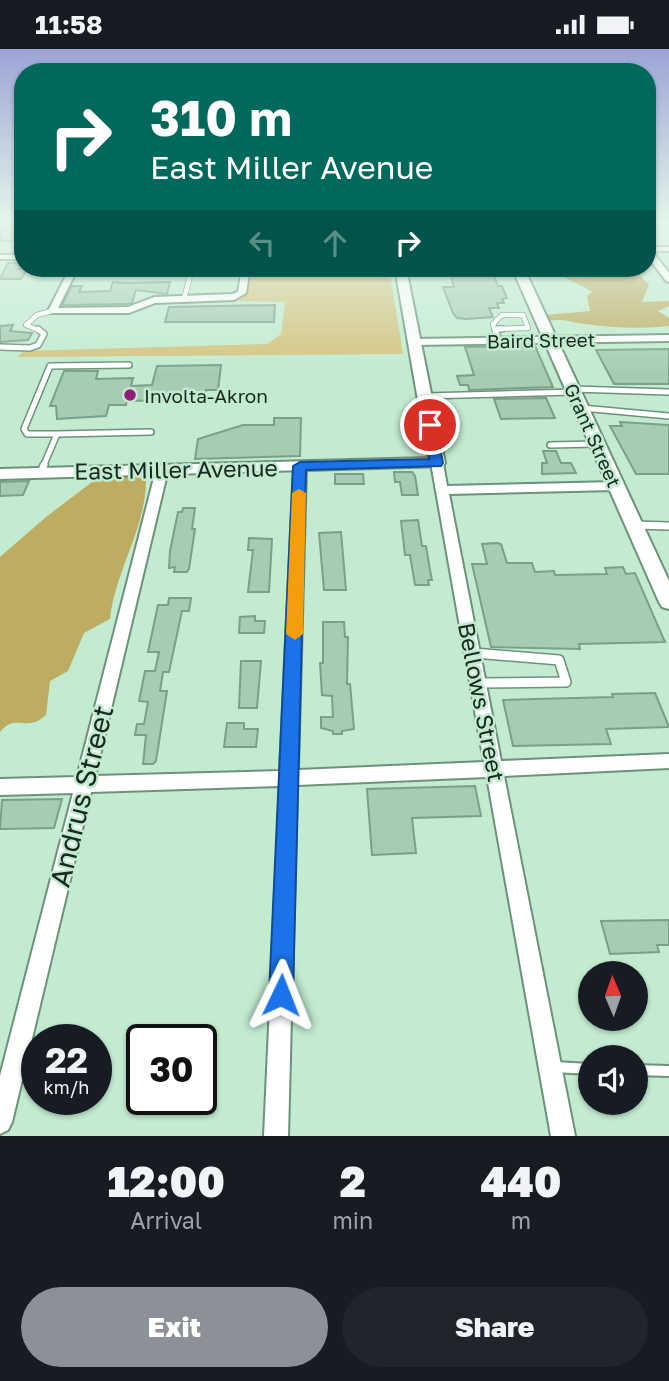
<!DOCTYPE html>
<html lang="en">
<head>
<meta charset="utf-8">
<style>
  body { margin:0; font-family:"Golos Text",sans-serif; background:#20242c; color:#f1f3f6; height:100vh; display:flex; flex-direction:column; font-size:26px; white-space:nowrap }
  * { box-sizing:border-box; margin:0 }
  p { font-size:23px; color:#9ea1a6 }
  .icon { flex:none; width:38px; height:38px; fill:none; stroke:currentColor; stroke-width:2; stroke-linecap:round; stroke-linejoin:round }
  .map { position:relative; height:1087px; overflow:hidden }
  .drawer { display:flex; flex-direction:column; background:#171b24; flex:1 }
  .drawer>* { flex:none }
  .banner { position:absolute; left:14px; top:14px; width:642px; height:214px; border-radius:28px; box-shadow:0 2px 5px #0004; background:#00695c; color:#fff; overflow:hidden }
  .needle { width:46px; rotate:358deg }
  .buttons { position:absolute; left:578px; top:912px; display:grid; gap:14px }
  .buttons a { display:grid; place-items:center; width:70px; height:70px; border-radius:50%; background:#171b24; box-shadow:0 2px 5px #0004; font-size:35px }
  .speed { position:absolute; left:21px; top:975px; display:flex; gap:14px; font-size:35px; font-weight:700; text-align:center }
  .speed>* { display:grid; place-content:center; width:91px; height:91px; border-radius:50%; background:#171b24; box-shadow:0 2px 5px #0004; line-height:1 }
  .speed small { font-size:18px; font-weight:400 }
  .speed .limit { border:4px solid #111; border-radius:10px; background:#fff; color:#111 }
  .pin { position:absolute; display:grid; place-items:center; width:60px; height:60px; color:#fff; margin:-30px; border:4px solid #fff; border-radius:50%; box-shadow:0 2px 7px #0007 }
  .me { position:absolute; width:77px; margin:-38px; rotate:2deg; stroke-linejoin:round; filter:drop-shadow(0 0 5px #0008) }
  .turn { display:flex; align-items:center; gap:24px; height:147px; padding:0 21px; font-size:32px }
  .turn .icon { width:91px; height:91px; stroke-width:2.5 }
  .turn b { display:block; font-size:49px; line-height:60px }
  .lanes { display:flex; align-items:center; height:66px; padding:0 21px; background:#0003; justify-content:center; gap:35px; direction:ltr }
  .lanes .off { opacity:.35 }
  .eta { display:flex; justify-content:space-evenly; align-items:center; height:119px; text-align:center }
  .eta b { font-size:42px; font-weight:800; line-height:49px }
  .cta { display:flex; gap:14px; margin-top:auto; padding:14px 21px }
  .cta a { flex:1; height:80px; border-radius:42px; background:#8c9099; color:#fff; font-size:28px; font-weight:800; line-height:80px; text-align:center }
  .cta a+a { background:#20242c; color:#f1f3f6 }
  .status { display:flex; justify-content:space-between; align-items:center; height:49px; padding:0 35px; background:#171b24; direction:ltr }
  .status svg { height:19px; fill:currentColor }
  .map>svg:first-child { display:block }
</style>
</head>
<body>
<div class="status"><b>11:58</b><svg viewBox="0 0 49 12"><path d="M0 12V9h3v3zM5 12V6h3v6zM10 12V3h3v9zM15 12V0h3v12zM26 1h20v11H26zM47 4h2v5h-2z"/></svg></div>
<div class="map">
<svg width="669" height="1087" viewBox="0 0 669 1087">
  <rect width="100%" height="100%" fill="#c2ebd0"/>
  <!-- green -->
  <path fill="#d4c37e" d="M250,219H389L403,305L17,308L24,302L267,295L281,285L285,253L237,252L247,244Z"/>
  <!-- forest -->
  <path fill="#beac62" d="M554,219H623L636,222L649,236L642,253L669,252V257L658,262L669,269V277C641,280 613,279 585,275C568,273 567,269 547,272L545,266L590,262L587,247L593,243L566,229Z
    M132,426L146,431C146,479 115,522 110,570L84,584L68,622L50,632L46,666C42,669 39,672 35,673C22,677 12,668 0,683V508L46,468L96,430Z"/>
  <!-- building -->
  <path fill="#a6cdb3" stroke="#7aa188" stroke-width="2" d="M0,173H23V192H0Z
    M8,214H22L18,220H27L21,230H0Z
    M464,224L494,227L498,237H502L507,249L502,250L504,254H497L499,259H489L493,268L466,270L457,269L453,264L443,238H454L451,227Z
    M113,233L127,234L170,233L167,245L136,241L132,254L127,255L62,256L72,237H82L79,243L110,242Z
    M275,256L274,273H165L169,258Z
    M13,276L10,282L32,284L28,291L0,293V277Z
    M535,297L553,338L469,341L468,336H460L457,327L474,326L465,298Z
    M669,300V335H614L596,301Z
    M221,316L218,341H206L205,350L127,352L126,356H109L106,367L57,370L56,357H50L64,322H98L96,330L133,329L131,337L152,336L157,317Z
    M546,349L555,369L501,370L494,350Z
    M274,369H301L300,407L195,410L198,390L243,376H274Z
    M620,373L669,376V425H636L610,377H622Z
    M543,402H556L561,414H571L576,424L542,425V414H547Z
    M394,423H412L415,427L418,446H402L400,433H395Z
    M335,425H363L364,435H335Z
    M29,432L23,446L0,447V433Z
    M183,459H195L192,480H195L189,520L187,523H174L175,518L169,519L170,502L178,463H182Z
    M418,471L422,497H426L430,521L432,531H428L429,536H415L410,506H405L401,472Z
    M341,483L346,541H324L319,484Z
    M249,489L272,490L269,543H248L253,501H248Z
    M497,494L501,495L507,514H532L535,523L554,522L555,526L607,525L605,519L623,518L626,525L635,524L665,593L579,595L580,600L491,598L472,515H487L482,495Z
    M169,549H191L189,562H182L169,623H163L160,642H167L156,712L153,715H143L146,686H135L137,675H144L148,653L139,652L145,622H155L159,603H148L158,556H168Z
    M255,567V572H265L264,584H239L240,568Z
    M323,573H344L345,588H348L347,635H350L354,680L342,682V685H333V682L321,679V668H333L332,647L322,646L320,614H323Z
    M241,612H261L257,659H239Z
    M655,644L669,678L606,680L611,695L513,697L503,651L613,648L612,645Z
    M227,674H244V680H258L256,698H224Z
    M475,737L481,767L412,769L416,804L372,806L367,740Z
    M62,750L54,779L0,780L2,751Z
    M669,871V896H657L659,903L610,905L601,872Z"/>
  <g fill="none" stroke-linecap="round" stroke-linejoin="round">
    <!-- lane-far4 casing -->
    <g stroke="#6c927a" stroke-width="6">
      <path id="lane-far4" d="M418,219L424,222H459L462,219
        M184,250L192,219
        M495,280L528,279L523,266H502L493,275L495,282
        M40,282L26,276L37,266L52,262"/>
    </g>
    <!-- lane-far3 casing -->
    <g stroke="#6c927a" stroke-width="8">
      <path id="lane-far3" d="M495,280L499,292
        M495,280H502
        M0,298L30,299L38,296L44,285L38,280
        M573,340L669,343
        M425,347L573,343
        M582,359L669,367
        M57,385L151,383
        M550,396L596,395
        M43,418L57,385H27L24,380L50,317L129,316"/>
    </g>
    <!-- lane-far2 casing -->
    <g stroke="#6c927a" stroke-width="10">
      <path id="lane-far2" d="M41,424L44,416
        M634,476L669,477"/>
    </g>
    <!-- lane-far1 casing -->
    <g stroke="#6c927a" stroke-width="12">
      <path id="lane-far1" d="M474,604L559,611L566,633L479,634"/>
    </g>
    <!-- lane casing -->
    <g stroke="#6c927a" stroke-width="14">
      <path id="lane" d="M554,1018L590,1020
        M635,1021L669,1022"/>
    </g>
    <!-- street casing -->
    <g stroke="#6c927a" stroke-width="4">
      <path id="street" d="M648,198H669V202H652L669,224V233L666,232L648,208Z
        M0,206H23V210H0Z
        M70,219H78L58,259L128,258L154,248L232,245L238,243L242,219H250L246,244L234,251L155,254L129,264H49L48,262Z
        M669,286V292L414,296L409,293L414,290Z
        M437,411L443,414L447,437L615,433L621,437L615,441L449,445L501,712L669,705V719L504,727L575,1087H551L487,728L297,736L288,1087H264L280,737L91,743L12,1073L8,1081L0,1085V1027L73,744L0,746V730L77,728L156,421L162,417L168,421L95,727L280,722L294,417L300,413L306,417L298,721L484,713L431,414Z"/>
    </g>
    <!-- secondary casing -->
    <g stroke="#6c927a" stroke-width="4">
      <path id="secondary" d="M395,219H406L445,414L443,417L0,430V420L428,409Z
        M512,219H524L669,532V560L662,558L659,553Z"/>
    </g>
    <!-- lane-far4 -->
    <use href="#lane-far4" stroke="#fff" stroke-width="4.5"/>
    <!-- lane-far3 -->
    <use href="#lane-far3" stroke="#fff" stroke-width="5"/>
    <!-- lane-far2 -->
    <use href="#lane-far2" stroke="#fff" stroke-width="7"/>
    <!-- lane-far1 -->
    <use href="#lane-far1" stroke="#fff" stroke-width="9"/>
    <!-- lane -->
    <use href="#lane" stroke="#fff" stroke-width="10"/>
    <!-- street -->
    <use href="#street" fill="#fff" fill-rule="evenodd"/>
    <!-- secondary -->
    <use href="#secondary" fill="#fff" fill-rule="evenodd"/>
  </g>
  <!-- sky -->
  <linearGradient id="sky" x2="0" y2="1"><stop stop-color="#9ca4d6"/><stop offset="0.53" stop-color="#e4f6ea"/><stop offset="1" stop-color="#e4f6ea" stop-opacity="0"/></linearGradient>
  <rect width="669" height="325" fill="url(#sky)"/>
  <!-- route -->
  <path fill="#1a73e8" stroke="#114b97" stroke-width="2" d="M430,372L436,376L443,414L441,417L306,421L293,946L290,954L281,958L273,954L269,946L293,417L300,413L429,410L424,376Z"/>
  <!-- slow -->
  <path fill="#f59e0b" d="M299,440L306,444L303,585L295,591L286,585L292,444Z"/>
  <!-- markers -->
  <circle fill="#911e7d" stroke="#c2ebd0" stroke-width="2.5" cx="130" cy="346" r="7"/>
  <g text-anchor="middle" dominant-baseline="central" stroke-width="5" stroke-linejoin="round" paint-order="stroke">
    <!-- far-street labels -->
    <g font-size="19" fill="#19291f" stroke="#c2ebd0">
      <text transform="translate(541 291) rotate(-1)">Baird Street</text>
      <text transform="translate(593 386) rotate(66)">Grant Street</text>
    </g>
    <!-- far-poi labels -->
    <g font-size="19" fill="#19291f" stroke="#c2ebd0" text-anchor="start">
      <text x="144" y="346">Involta-Akron</text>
    </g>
    <!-- street labels -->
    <g font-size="23" fill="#19291f" stroke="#c2ebd0">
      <text transform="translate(176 420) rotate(-1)">East Miller Avenue</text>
      <text transform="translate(482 653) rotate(79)">Bellows Street</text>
    </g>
    <!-- near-street labels -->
    <g font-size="28" fill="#19291f" stroke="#c2ebd0">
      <text transform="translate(81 747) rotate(-76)">Andrus Street</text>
    </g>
  </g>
</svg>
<div class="buttons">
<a><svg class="needle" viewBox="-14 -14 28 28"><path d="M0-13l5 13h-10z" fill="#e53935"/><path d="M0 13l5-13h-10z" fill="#9ea1a6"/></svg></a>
<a><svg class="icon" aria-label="sound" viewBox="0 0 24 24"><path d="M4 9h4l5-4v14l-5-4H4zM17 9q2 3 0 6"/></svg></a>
</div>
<div class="speed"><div>22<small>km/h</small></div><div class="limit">30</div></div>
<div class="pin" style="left:430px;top:376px;background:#d93025"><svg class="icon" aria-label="arrive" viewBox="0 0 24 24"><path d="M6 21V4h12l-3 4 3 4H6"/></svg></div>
<svg class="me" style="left:281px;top:946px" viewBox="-20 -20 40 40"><path d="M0-17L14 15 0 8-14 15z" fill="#1a73e8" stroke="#fff" stroke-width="4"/></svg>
<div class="banner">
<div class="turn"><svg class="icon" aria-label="right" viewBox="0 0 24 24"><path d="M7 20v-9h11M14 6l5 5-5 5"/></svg><div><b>310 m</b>East Miller Avenue</div></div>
<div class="lanes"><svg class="icon off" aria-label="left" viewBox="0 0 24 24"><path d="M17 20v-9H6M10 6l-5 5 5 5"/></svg><svg class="icon off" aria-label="ahead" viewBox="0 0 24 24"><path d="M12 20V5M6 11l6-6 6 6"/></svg><svg class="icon" aria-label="right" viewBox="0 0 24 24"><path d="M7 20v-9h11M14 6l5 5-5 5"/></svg></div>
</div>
</div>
<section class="drawer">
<div class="eta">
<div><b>12:00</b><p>Arrival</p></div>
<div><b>2</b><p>min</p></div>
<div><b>440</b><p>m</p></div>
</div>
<div class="cta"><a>Exit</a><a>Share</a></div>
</section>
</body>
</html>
